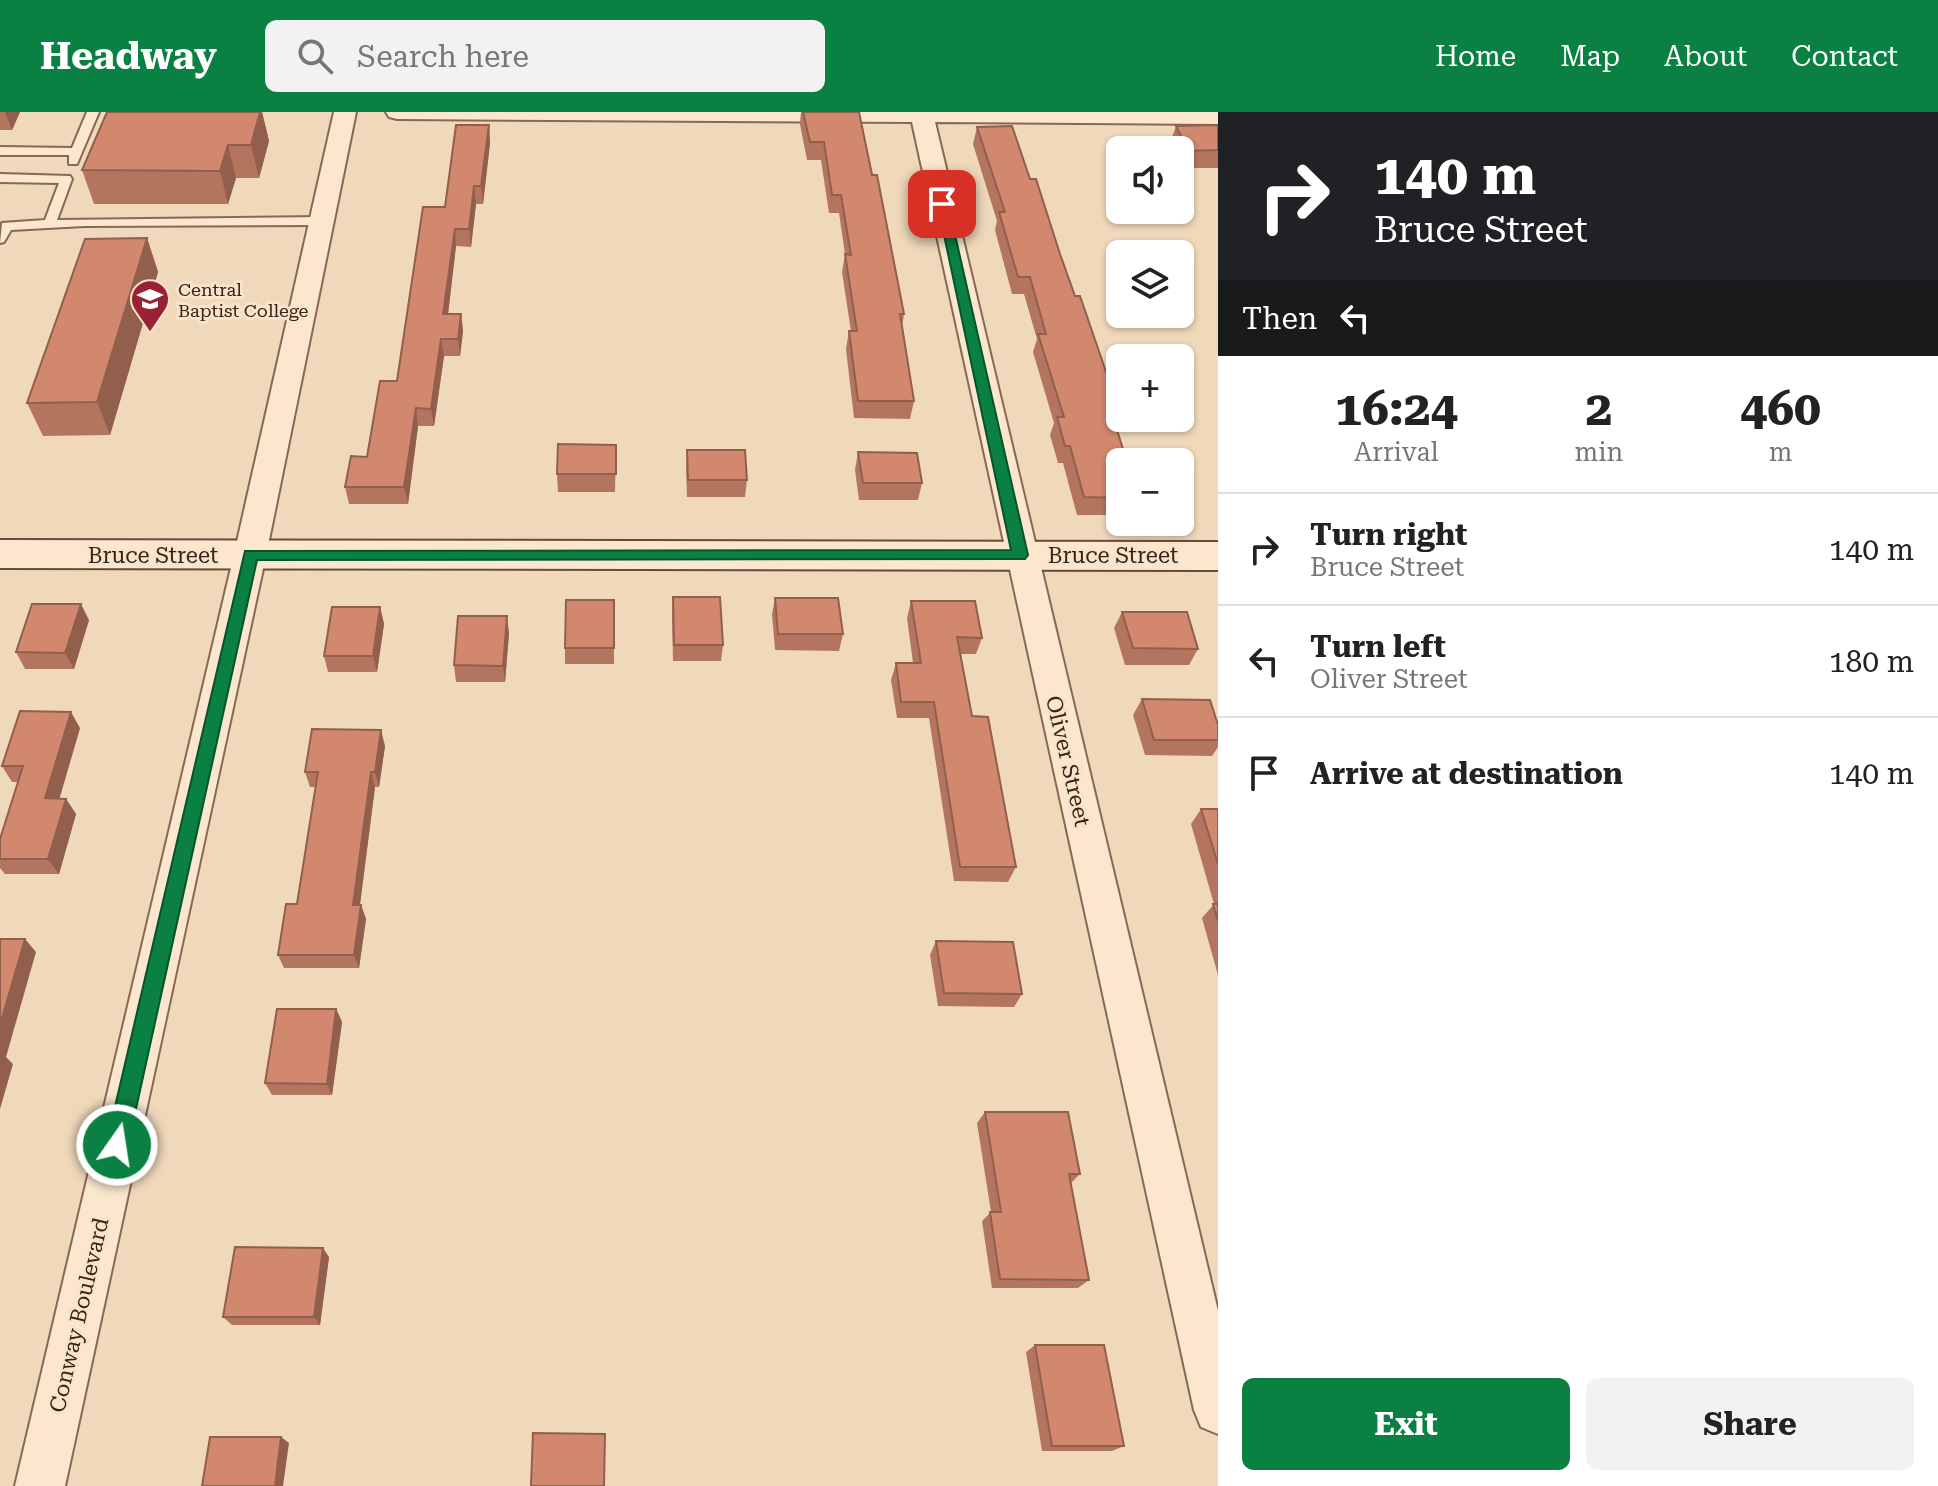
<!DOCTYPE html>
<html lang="en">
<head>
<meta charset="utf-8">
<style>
  body { margin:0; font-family:"Roboto Serif",serif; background:#f2f2f2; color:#222; height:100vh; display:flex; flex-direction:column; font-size:30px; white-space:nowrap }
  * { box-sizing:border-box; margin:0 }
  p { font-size:26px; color:#767676 }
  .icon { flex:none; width:44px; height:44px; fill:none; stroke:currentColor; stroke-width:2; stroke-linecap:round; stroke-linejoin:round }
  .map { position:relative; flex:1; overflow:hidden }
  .panel { display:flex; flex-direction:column; background:#fff; width:720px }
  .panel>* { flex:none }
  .hud { background:#202124; color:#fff; overflow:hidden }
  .controls { position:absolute; left:1106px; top:24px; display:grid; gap:16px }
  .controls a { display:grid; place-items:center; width:88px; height:88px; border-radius:12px; background:#fff; box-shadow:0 2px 6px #0004; font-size:40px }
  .pin { position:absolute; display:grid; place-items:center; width:68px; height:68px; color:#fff; margin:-34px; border-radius:16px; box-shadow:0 4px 12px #0006 }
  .me { position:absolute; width:88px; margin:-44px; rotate:13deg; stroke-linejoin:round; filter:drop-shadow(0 0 6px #0008) }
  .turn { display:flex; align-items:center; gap:28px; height:168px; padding:0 24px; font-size:36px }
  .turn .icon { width:104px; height:104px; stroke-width:2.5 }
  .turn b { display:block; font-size:56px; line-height:68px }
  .then { display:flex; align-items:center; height:76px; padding:0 24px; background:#0003; gap:16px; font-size:30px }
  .eta { display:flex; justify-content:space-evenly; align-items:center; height:136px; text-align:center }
  .eta b { font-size:48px; font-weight:700; line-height:56px }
  .primary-button { display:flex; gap:16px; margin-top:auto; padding:16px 24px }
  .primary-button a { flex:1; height:92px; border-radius:12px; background:#0b8043; color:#fff; font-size:32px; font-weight:700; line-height:92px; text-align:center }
  .primary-button a+a { background:#f2f2f2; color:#222 }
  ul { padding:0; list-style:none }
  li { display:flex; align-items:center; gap:24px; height:112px; padding:0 24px; border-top:2px solid #e0e0e0 }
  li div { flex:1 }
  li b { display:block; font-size:30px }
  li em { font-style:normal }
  header { display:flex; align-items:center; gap:48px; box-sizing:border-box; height:112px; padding:0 40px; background:#0b8043; color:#fff }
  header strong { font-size:38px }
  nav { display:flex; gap:44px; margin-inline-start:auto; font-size:28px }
  .search { width:560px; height:72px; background:#f2f2f2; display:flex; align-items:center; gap:20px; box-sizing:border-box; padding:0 28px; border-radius:12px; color:#767676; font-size:30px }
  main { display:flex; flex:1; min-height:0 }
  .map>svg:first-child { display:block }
</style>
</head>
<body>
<header>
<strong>Headway</strong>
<div class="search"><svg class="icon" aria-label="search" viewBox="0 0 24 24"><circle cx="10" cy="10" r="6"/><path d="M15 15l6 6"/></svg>Search here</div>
<nav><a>Home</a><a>Map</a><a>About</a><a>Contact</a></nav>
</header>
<main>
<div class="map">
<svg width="1218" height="1374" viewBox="0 0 1218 1374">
  <rect width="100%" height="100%" fill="#f0d8ba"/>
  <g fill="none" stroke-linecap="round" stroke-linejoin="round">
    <!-- lane casing -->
    <g stroke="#886854" stroke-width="4">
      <path id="lane" d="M87,0H99L77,52H69V43H0V35L72,36Z
        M0,62L70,64L72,67L57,108L322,105L328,109L322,113L84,114L11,118L4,130L0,131L2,111L45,108L59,71L0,70Z"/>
    </g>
    <!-- street casing -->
    <g stroke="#886854" stroke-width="4">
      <path id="street" d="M334,0H356L266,443L65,1374H15L234,443Z
        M386,0H1218V12L935,10L1218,1199V1322L1201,1315L1194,1298L912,10L397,7L389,5Z"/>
    </g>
    <!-- secondary casing -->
    <g stroke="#694937" stroke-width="4">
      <path id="secondary" d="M0,428L1218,430V458L0,456Z"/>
    </g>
    <!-- lane -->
    <use href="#lane" fill="#fbe7ce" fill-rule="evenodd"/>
    <!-- street -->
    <use href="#street" fill="#fbe7ce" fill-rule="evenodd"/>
    <!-- secondary -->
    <use href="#secondary" fill="#fbe7ce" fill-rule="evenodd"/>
  </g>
  <!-- wall -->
  <path fill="#b4755f" d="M0,0H20L12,18H0Z
    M107,0H262L269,29L259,66H236L228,92H94L82,58Z
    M801,0H859L904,202L902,215L914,289L910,307L854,306L846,237L849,219H851L842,160L845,142L839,101H829L821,48H807L800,12Z
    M489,13L490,31L483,92H476L471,135L456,134L448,202H461L463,219L460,244H444L434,314H418L408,392H349L345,375L367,345L397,269L445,95Z
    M1218,13V56H1181L1180,53V38H1173L1170,31L1176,14Z
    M977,15L1030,67L1116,289L1112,300L1120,350V403H1077L1063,351H1058L1050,323L1054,311L1033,240L1037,227L1024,182H1012L995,118L997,109L973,32Z
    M147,126L158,160L110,323L43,324L27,291Z
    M616,333L615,380H558L557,362Z
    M687,338L747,368L745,385H687L686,355Z
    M858,340L922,371L918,388H859L855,358Z
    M673,485L723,533L721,549H673L672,502Z
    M775,486L843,522L839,539L775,538L772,502Z
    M614,488V552H565V536Z
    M911,489L982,526L976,542H960L972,604L1016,755L1008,770L954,769L929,606H897L891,568L896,551H913L907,506Z
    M380,495L384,512L377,560H328L324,544Z
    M1122,500L1198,537L1189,553H1125L1114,516Z
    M89,508L74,557H25L16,540Z
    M509,521L505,570H456L454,553Z
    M1142,587L1218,613V635L1212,644L1145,643L1133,603Z
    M80,616L59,687H66L76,702L59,762H5L0,756V747L18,670H12L2,654Z
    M385,634L379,675H375L360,793H361L366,807L359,856H284L278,843L297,792L316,675H310L305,660Z
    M1201,697H1218V863L1202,806L1214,792L1191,712Z
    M936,829L1022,882L1014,895L938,894L930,843Z
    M336,897L342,910L332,983H272L265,971Z
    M985,1000L1080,1062L1071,1071L1089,1168L1078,1176H992L982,1109L991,1100L977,1011Z
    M329,1145L320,1213H232L223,1205Z
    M1035,1233L1124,1334L1112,1339H1042L1026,1240Z"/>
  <!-- shaded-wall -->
  <path fill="#925f4d" d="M5,0H20L12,18Z
    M260,0H262L269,29L259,66L251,33Z
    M489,13L490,31L483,92L481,74Z
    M228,33L236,66L228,92L220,59Z
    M474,74L476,92L471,135L469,117Z
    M455,117L456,134L446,219L443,202Z
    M147,126L158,160L110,323L97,290Z
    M461,202L463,219L460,244L458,227Z
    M441,227L444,244L434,314L431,297Z
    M416,296L418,314L408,392L404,375Z
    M81,492L89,508L74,557L65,541Z
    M380,495L384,512L377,560L373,544Z
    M507,504L509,521L505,570L503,554Z
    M71,600L80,616L55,702L45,686Z
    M381,618L385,634L379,675L375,660Z
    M371,660L375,675L358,807L353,793Z
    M66,687L76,702L59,762L48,747Z
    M361,793L366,807L359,856L354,843Z
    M25,827L36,840L6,945L13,952L0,997V913Z
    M336,897L342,910L332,983L327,972Z
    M323,1136L329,1145L320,1213L314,1205Z
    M281,1325L289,1331L283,1374H275Z"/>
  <!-- building -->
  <path fill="#d1886e" stroke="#925f4d" stroke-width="2" d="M107,0H260L251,33H228L220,59L82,58Z
    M803,0H859L872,63H877L904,202H900L914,289H858L849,219H857L845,142L851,143L841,83H832L824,30H810Z
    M456,13H489L481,74H474L469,117H455L443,202H461L458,227H441L431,297L416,296L404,375H345L351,344L367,345L380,269H397L423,95H445Z
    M1218,13V38L1188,39L1176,14Z
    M1012,14L1030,67H1036L1060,142L1075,184H1080L1116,289H1108L1127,350H1120V386L1084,385L1070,334H1065L1057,305H1064L1038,222H1046L1030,165H1018L999,100H1005L977,15Z
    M147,126L97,290L27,291L85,127Z
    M558,332L616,333V362H557Z
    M687,338H745L747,368H688Z
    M858,340L917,341L922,371H863Z
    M673,485H720L723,533H674Z
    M775,486H838L843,522H778Z
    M566,488H614V536H565Z
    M911,489H975L982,526L957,525L972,604L988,605L1016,755H960L934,590H901L896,551H921Z
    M32,492H81L65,541L16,540Z
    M332,495H380L373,544H324Z
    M1122,500H1187L1198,537L1133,536Z
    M458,504H507L503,554L454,553Z
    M1142,587L1210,588L1218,613V628H1154Z
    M20,599L71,600L45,686L66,687L48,747H0V727L23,654H2Z
    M312,617L381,618L375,660H371L353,793H361L354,843H278L286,792H297L318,660H305Z
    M1201,697H1218V752Z
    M1213,792H1218V809Z
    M0,827H25L0,913Z
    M936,829L1013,830L1022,882L944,881Z
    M277,897H336L327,972L265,971Z
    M985,1000H1068L1080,1062H1069L1089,1168L1000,1167L990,1100H1001Z
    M235,1135L323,1136L314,1205H223Z
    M1035,1233H1104L1124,1334H1052Z
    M533,1321L605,1322L604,1374H531Z
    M210,1325H281L275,1374H202Z"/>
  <!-- route -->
  <path fill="#0b8043" stroke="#07532c" stroke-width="2" d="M937,90L948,92L1028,443L1025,447L257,448L128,1033L125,1040L117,1043L110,1040L106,1033L245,439L1011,438Z"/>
  <!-- icons -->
  <defs>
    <g id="university-pin" transform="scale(2)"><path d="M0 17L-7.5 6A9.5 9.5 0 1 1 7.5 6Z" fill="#9a2033" stroke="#f7e4ca"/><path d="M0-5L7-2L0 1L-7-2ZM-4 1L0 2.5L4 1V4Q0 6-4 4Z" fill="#fff"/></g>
  </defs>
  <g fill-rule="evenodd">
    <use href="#university-pin" x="150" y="187"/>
  </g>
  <g text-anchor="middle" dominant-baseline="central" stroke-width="6" stroke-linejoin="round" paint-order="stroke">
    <!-- far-poi labels -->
    <g font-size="18" fill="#36231a" stroke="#f7e4ca" text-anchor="start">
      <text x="178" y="177">Central<tspan x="178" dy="21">Baptist College</tspan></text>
    </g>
    <!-- street labels -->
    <g font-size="22" fill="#36231a" stroke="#f7e4ca">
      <text x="153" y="443">Bruce Street</text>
      <text x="1113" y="443">Bruce Street</text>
      <text transform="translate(1068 649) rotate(77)">Oliver Street</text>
      <text transform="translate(79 1203) rotate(-77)">Conway Boulevard</text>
    </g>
  </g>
</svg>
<div class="controls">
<a><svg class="icon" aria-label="sound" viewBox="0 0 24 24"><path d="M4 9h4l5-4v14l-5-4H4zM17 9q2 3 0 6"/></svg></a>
<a><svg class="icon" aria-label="layers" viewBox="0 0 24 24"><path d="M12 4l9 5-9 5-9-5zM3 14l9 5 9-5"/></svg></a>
<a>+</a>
<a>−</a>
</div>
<div class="pin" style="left:942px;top:92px;background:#d93025"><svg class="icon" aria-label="arrive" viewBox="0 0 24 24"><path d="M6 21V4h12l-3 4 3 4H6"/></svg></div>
<svg class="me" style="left:117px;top:1033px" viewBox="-20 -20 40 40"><circle r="17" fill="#0b8043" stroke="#fff" stroke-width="3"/><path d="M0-11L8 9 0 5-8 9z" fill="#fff"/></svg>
</div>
<section class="panel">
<div class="hud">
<div class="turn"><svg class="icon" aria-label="right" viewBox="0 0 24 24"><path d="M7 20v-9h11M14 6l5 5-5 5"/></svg><div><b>140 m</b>Bruce Street</div></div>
<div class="then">Then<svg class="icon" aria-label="left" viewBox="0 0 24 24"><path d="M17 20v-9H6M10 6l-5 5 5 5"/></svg></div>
</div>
<div class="eta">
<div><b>16:24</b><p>Arrival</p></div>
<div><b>2</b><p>min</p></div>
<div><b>460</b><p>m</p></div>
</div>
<ul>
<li><svg class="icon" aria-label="right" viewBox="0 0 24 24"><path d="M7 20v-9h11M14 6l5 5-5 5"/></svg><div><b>Turn right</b><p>Bruce Street</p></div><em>140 m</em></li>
<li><svg class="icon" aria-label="left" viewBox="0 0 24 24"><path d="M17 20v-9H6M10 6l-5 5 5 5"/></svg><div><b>Turn left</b><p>Oliver Street</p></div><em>180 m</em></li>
<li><svg class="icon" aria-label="arrive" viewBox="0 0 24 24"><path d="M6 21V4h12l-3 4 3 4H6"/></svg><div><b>Arrive at destination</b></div><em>140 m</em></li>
</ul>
<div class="primary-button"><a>Exit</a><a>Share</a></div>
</section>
</main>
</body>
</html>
